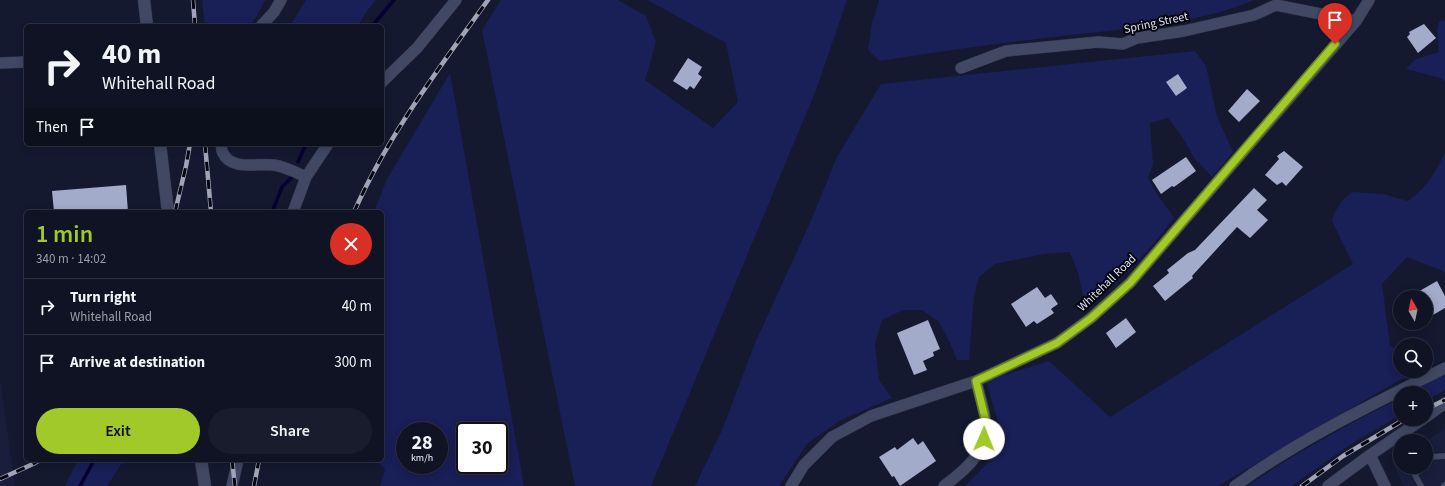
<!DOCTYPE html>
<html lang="en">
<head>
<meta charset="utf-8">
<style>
  body { margin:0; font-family:"Source Sans 3",sans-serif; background:#181c2c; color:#f1f3f6; height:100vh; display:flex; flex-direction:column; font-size:15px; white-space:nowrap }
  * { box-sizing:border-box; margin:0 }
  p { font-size:13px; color:#9b9ea6 }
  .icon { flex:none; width:22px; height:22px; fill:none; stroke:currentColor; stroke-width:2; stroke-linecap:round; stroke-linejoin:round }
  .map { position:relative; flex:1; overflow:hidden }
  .drawer { position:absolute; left:24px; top:210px; width:360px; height:252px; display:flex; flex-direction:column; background:#0f1324; border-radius:6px; box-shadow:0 2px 10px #0003,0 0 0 1px #2f3241 }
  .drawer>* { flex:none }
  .guide { position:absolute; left:24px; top:24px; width:360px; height:122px; border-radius:6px; box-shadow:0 2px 10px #0003,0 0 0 1px #2f3241; background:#0f1324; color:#f1f3f6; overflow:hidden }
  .needle { width:26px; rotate:351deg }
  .buttons { position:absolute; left:1393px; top:290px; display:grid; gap:8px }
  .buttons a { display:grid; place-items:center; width:40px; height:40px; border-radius:50%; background:#0f1324; box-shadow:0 2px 10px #0003,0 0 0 1px #2f3241; font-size:20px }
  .speed { position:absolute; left:396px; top:422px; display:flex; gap:8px; font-size:20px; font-weight:700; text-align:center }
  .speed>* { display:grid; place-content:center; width:52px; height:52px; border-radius:50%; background:#0f1324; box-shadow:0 2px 10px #0003,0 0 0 1px #2f3241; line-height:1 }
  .speed small { font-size:10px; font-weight:400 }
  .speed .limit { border:2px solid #111; border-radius:6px; background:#fff; color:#111 }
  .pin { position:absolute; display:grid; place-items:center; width:34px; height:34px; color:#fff; margin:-41px -17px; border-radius:50% 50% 50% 0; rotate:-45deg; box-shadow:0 0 4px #0007 }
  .pin .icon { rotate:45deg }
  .me { position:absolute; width:44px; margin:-22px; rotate:1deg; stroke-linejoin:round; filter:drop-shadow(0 0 3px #0008) }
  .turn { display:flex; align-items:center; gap:14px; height:84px; padding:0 12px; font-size:18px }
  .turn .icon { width:52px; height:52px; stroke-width:2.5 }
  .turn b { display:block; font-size:28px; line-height:34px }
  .then { display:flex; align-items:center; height:38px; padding:0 12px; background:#0003; gap:8px; font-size:15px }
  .round { display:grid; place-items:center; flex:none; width:42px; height:42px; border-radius:21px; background:#181c2c }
  .summary { display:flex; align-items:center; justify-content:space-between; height:68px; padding:0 12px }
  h1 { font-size:24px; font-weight:600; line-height:30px; color:#a1c92a }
  .button { display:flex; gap:8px; margin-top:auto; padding:8px 12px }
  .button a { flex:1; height:46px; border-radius:24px; background:#a1c92a; color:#111; font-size:16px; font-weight:600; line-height:46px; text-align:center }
  .button a+a { background:#181c2c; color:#f1f3f6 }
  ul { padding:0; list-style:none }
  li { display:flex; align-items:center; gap:12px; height:56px; padding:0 12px; border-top:1px solid #2f3241 }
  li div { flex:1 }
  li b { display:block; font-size:15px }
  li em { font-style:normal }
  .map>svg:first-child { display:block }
</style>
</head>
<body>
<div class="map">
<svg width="1445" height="486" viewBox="0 0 1445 486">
  <rect width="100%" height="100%" fill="#141930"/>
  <!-- built -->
  <path fill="#191e3c" d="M0,379L15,486H0Z
    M1445,429V486H1404L1392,462L1400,457V467H1426V441Z"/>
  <!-- green -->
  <path fill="#191f57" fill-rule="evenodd" d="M202,0H265L257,16L249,26H205Z
    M306,0H376L367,11L358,26H290Z
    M501,0H618L646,16L656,42L645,80L713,128L738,102L726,43L647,0H847L816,90L651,486H575L482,30Z
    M879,0H1254C1199,24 1131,28 1071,35C1007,42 943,51 879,61L868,50L872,24Z
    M1445,20V81L1441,78L1406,69L1416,59L1439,52L1437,29L1439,22Z
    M1195,51L1206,66L1217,116L1233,152L1212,177L1195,159L1181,135L1168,118L1150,123L1153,164L1148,178L1159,197L1174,217C1150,252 1118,282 1086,310L1078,273L1070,252L1043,254L995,264L979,277L974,296L969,360H957L950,343L939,322L922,310H903L882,320L875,344L879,380L892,398L839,421L807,444L779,486H695L723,428L755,343L809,225L837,157L881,84Z
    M450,73L524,486H380L385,469L376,460H382V212H374L387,179ZM405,431H439V465H405ZM465,431H499V465H465Z
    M1445,153V273L1443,271L1407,257L1382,284L1390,346L1400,351V371H1415L1218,486H965L1005,445L986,381L1049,361L1110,417L1353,264L1332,221C1336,207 1341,201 1352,192L1383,194L1408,201C1428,186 1434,174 1445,153Z
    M1445,375V390L1426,401V393H1409Z
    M1400,398V415L1348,446L1292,486H1247C1296,453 1347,425 1400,398Z
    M78,460H124L107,486H65Z"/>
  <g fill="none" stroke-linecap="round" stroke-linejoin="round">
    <!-- stream -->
    <path stroke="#060133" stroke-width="3.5" d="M372,26L394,0
      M298,162L306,144
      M272,212L282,187L293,176
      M80,486L94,460"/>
  </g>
  <!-- building -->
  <path fill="#a3abca" d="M1424,24L1436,38L1418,53L1407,37L1410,34L1409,32Z
    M688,58L702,67L698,74L702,77L694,89L690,86L687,90L673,81Z
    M1178,74L1187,88L1176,96L1166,82Z
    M1247,89L1260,101L1239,122L1228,111Z
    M1284,151L1303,167L1286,186L1282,182L1277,185L1265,175L1279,159L1277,156Z
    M1186,157L1196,171L1174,187L1172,186L1161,194L1152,180Z
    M126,185L128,212H54L52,191Z
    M1254,188L1267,200L1257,210L1268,220L1250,238L1237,227L1192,276L1193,278L1165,301L1153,286L1169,273L1167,270L1188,253L1195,250Z
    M1437,281L1445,296V308L1426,319V297H1409Z
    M1037,287L1045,298L1051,294L1058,304L1051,309L1054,313L1037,324L1034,321L1026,327L1011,304Z
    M1126,318L1136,332L1116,348L1106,333Z
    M928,320L940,349L933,352L934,356L923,361L927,370L914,375L897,333Z
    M913,438L918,445L923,441L936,461L900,486L894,476L892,477L879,457L895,447L897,450Z"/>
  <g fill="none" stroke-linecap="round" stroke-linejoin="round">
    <!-- lane casing -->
    <g stroke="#333547" stroke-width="6">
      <path id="lane" d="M1426,462L1430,457L1445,456
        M1421,486L1415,475L1422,467
        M1444,486L1445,485"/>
    </g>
    <!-- street casing -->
    <g stroke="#333547" stroke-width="12">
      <path id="street" d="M261,26L274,12L281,0
        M0,63L26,62
        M961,68L1006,51L1098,42L1123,44L1137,38L1184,31L1254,15L1276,5L1356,21
        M382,82L417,48L456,0
        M221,144C222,147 221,151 223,153C231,171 259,163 274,165C286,167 295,172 306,177
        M293,212L306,177L328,144
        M1426,417L1445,403
        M1370,455L1385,486
        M232,486L238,460
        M791,486L804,465L832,437L871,416L976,381L1057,343L1091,318L1130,283L1356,21L1369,0
        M944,486C968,468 989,450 985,418C983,405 979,393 976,381
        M1235,486C1300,439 1373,404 1445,368
        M1328,486L1370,455L1423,419"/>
    </g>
    <!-- secondary casing -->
    <g stroke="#333547" stroke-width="13">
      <path id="secondary" d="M144,0L147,26
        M160,144L168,212
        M201,460L205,486"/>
    </g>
    <!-- lane -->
    <use href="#lane" stroke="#414863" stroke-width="5.5"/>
    <!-- street -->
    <use href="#street" stroke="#414863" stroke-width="11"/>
    <!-- secondary -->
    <use href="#secondary" stroke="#414863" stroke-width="12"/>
    <!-- rail casing -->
    <g stroke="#9fa4b6" stroke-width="4.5">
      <path id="rail" d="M193,0L195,26
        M205,144L211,212
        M175,212L186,166L190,144
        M354,212C388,135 439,68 488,0
        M1426,409L1445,400
        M232,460L235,486
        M0,479L33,464L40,460
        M254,486L259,460
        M1302,486L1343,456L1405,419"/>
    </g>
    <!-- rail -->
    <use href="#rail" stroke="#04050e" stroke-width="3" stroke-dasharray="9" stroke-linecap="butt"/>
  </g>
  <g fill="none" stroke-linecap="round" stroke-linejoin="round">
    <!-- route casing -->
    <g stroke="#69831b" stroke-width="10">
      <path id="route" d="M984,439L985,418L976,381L1057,343L1091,318L1130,283L1335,44"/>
    </g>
    <!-- route -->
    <use href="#route" stroke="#a1c92a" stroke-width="7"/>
  </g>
  <g text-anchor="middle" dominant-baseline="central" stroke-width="4" stroke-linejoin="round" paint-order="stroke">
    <!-- street labels -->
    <g font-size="12" fill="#dce1f1" stroke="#04050e">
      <text transform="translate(1156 23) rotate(-12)">Spring Street</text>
      <text transform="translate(1107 283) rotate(-44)">Whitehall Road</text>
    </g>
  </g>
</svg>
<div class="buttons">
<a><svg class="needle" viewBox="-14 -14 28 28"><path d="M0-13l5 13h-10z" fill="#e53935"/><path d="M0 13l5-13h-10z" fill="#9b9ea6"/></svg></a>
<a><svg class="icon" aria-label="search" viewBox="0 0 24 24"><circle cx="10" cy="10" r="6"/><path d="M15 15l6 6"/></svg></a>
<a>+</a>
<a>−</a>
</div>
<div class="speed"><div>28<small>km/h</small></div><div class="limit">30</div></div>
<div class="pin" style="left:1335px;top:44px;background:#d93025"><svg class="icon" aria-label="arrive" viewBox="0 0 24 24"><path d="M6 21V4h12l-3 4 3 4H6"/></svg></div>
<svg class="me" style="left:984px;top:439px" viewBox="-20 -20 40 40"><circle r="19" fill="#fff"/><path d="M0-13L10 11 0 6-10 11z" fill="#a1c92a"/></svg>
<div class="guide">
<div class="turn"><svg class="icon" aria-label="right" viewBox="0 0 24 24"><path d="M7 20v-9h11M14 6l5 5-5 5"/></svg><div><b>40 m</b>Whitehall Road</div></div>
<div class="then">Then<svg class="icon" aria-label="arrive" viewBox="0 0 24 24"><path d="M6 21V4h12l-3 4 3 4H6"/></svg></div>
</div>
<section class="drawer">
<div class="summary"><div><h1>1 min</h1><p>340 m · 14:02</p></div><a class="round" style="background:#d93025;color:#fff"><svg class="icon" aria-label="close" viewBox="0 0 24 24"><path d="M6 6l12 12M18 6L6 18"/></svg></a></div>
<ul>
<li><svg class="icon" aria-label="right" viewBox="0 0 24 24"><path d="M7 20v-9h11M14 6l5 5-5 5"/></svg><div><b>Turn right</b><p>Whitehall Road</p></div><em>40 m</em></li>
<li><svg class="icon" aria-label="arrive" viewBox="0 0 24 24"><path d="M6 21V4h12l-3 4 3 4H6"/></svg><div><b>Arrive at destination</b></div><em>300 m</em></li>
</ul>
<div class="button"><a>Exit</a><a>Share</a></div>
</section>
</div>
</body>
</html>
